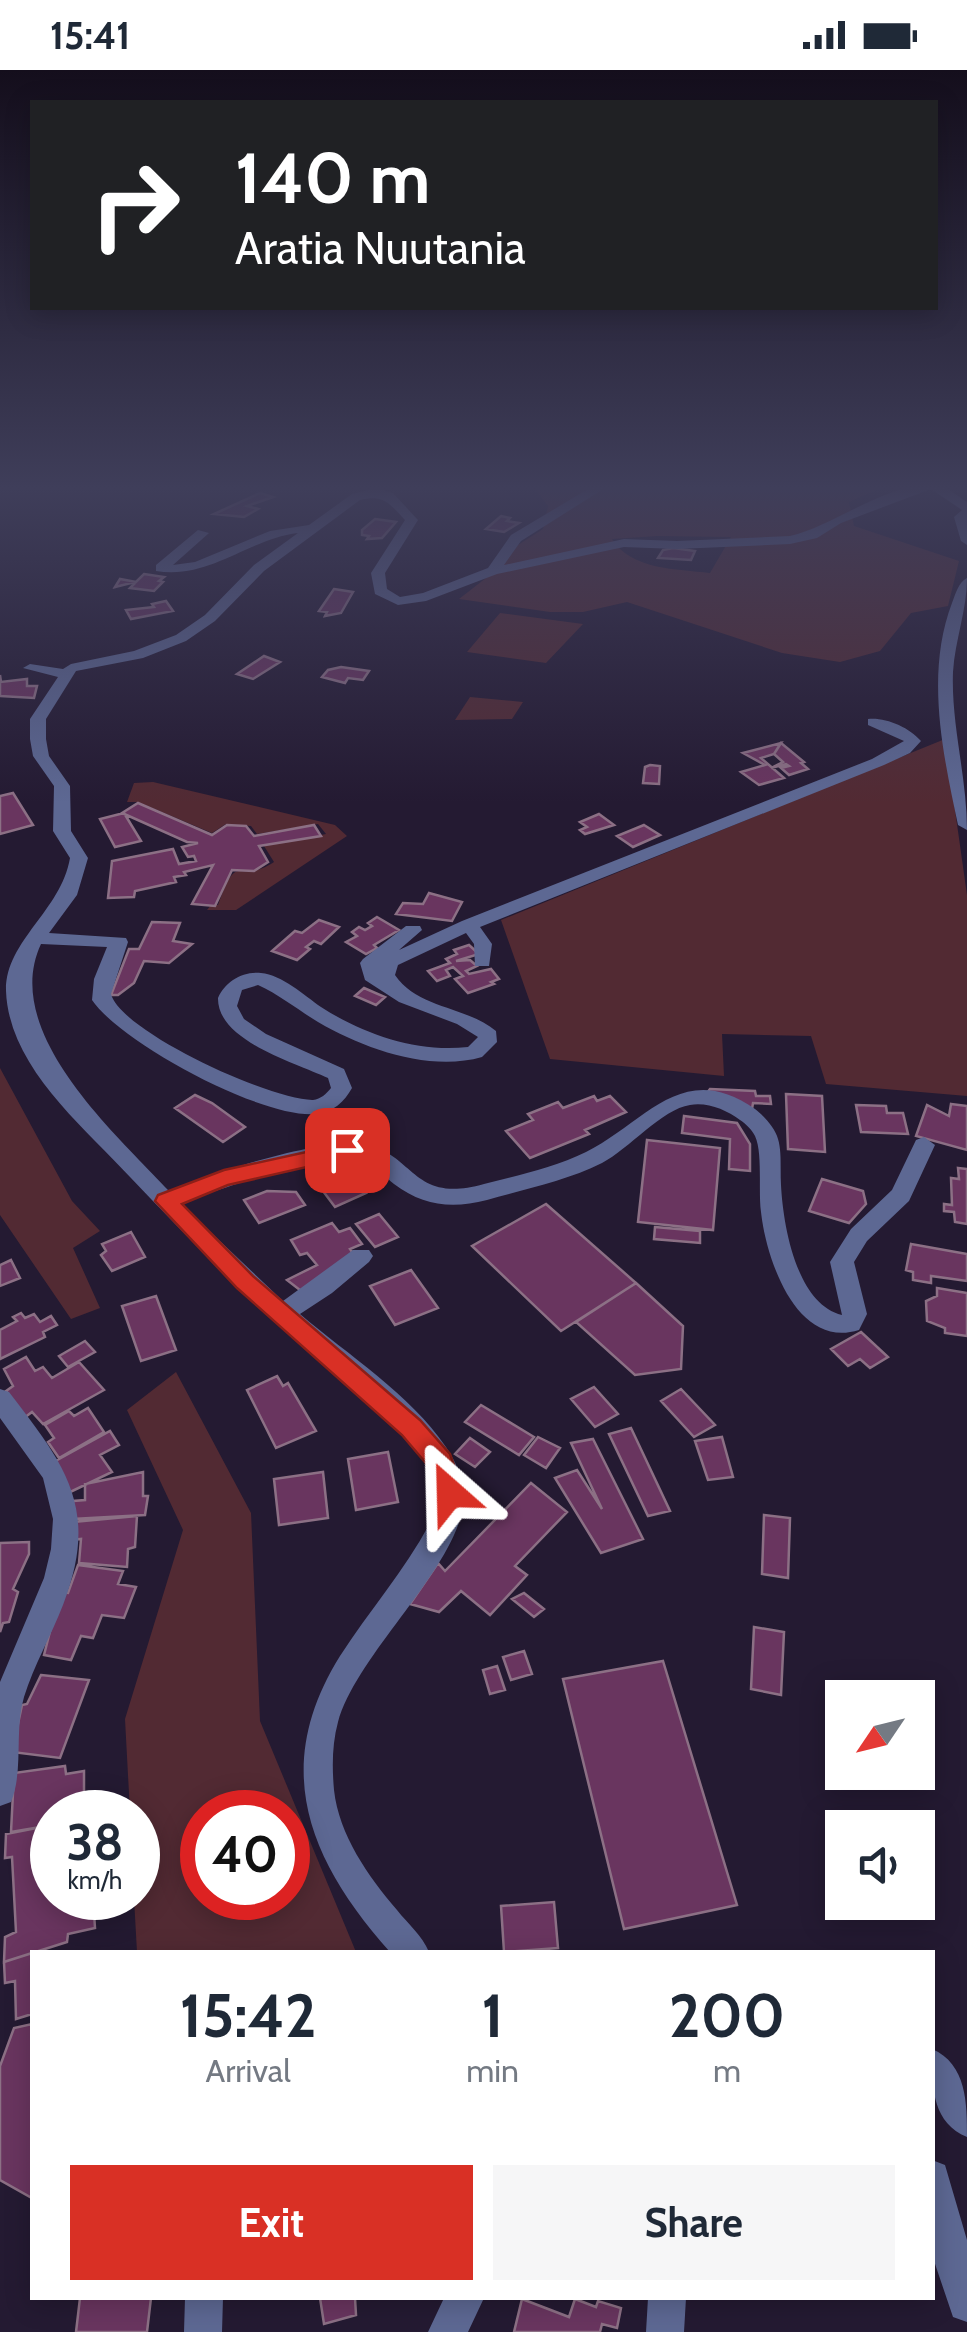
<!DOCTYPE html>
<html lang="en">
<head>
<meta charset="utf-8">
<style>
  body { margin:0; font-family:Cabin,sans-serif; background:#f6f6f7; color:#1f2937; height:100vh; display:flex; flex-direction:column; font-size:38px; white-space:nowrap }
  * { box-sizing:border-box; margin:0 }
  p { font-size:32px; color:#747a83 }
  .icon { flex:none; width:55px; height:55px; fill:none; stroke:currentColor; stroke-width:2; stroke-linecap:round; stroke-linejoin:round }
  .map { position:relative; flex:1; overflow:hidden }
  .side { position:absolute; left:30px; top:1880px; width:905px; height:350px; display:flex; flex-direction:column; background:#fff; border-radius:0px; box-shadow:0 5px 25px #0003 }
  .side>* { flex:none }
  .hud { position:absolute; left:30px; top:30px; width:908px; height:210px; border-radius:0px; box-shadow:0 5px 25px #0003; background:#202124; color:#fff; overflow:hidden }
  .needle { width:65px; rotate:235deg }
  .buttons { position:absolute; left:825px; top:1610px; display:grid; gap:20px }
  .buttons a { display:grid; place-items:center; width:110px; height:110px; border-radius:0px; background:#fff; box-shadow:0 5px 25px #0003; font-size:50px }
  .speed { position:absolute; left:30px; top:1720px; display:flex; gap:20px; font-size:50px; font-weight:700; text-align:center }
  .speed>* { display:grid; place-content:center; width:130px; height:130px; border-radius:50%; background:#fff; box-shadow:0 5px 25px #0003; line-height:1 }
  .speed small { font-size:25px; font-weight:400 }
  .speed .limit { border:15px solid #d22; background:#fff; color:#111 }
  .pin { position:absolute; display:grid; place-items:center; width:85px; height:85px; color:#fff; margin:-42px; border-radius:20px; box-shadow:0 5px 15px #0006 }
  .me { position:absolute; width:110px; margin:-55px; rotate:335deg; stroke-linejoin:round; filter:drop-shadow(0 0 8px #0008) }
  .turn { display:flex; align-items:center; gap:35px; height:210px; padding:0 40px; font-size:45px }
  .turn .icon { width:130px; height:130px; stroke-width:2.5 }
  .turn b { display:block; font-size:70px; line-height:85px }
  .eta { display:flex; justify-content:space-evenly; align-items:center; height:170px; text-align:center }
  .eta b { font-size:60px; font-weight:800; line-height:70px }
  .primary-button { display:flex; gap:20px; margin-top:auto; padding:20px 40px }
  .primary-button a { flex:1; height:115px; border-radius:0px; background:#d93025; color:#fff; font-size:40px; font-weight:800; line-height:115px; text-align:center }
  .primary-button a+a { background:#f6f6f7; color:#1f2937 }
  .status { display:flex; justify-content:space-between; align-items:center; height:70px; padding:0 50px; background:#fff; direction:ltr }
  .status svg { height:28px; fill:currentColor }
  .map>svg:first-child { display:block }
</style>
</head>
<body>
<div class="status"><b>15:41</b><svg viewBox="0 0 49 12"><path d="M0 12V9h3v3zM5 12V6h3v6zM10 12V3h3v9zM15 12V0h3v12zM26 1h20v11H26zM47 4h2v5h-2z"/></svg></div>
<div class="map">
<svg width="967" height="2262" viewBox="0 0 967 2262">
  <rect width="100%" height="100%" fill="#241a32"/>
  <!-- green -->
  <path fill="#522a33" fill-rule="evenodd" d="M533,416H885L849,432L854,456L959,491L948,536L911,543L880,581L840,592L782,583L627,532L583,542H550L459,529L504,494L518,475L543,459L548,436ZM657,466L731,467L710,503C677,499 631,500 612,469Z
    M500,543L583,554L546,593L467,582Z
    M470,627L523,632L512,649L455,650Z
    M945,669L967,825V1026L826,1014L811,966L722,964L724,1006L550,989L501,850Z
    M153,712L335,755L347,766L236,840H207L211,835H218C239,777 235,817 274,792L264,776L326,764L318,754L257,764L251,756L226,754L212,763L138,732H127L134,713Z
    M0,998L72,1131L100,1161L73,1178L100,1238L71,1249L0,1145Z
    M176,1302L251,1443L260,1651L356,1882H137L134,1828H138V1742H130L125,1649L183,1460L127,1340ZM288,1742V1828H202V1742Z"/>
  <!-- building -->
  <path fill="#69355f" stroke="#8c7085" stroke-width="2.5" d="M260,423L273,427L247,436L258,439L244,447L214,444Z
    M501,446L510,448L507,451L519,453L504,462L486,459Z
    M375,449L396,452L382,468L367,469L369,466L362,465V460Z
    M673,478L695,481L691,490L658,488L663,480Z
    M144,504L164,507L159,511L163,512L154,521L130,518L134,514L131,513L115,517L120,509L136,512Z
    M334,519L353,522L341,543L325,546L327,542L319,541Z
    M166,531L173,541L131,549L126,540L154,537L152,534Z
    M264,586L280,592L253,609L237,604Z
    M341,597L369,601L363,610L348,608L345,613L322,607L328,600Z
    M0,605L1,612L27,609V616H37L34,628L0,626Z
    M781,673L774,684L761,688L784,708L759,715L741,702L765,695L743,683Z
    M781,673L804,692L801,693L808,699L789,705L781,698L789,696L786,694L771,698L783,692L774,684Z
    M650,695L660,696L659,714L643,713L645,697Z
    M13,723L33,755L0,764V726Z
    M138,733L212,765L227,755L246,756L254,766L314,755L321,766L259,776L268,792L254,801L232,800L215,836L192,834L213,795L184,802L186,805L174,807L176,812L135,821L134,827L108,828L112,791L173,779L179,794L196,791L194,786L188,787L182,777L198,773L187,772L122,743Z
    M124,743L141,771L115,777L100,749Z
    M599,744L614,755L585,764L580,760L587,757L580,752Z
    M644,755L660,765L633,777L617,766Z
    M429,823L462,832L452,851L396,844L403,833L423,834Z
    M377,847L399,860L374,875L377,878L366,884L346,872L357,866L352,862L359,857L365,860L372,856L368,853Z
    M319,850L339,857L321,874L314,871L306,877L310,879L297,890L272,881L295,861L302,863Z
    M152,852L180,853L173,871L192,874L169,893L144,891L134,913L118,925H111L129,879H139Z
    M469,875L479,884L456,891L470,890L477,896L466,901L469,904L491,899L499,909L491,912L494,914L468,923L455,909L463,906L453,897L446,900L450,906L437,911L428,901L450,893L446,889L457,884L454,880Z
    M364,918L385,927L376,935L355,926Z
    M710,1019L755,1021L756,1026H770L771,1034L753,1033L752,1039L707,1023Z
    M786,1024L822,1026L825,1082L788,1079Z
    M195,1025L212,1033L245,1057L223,1072L175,1038Z
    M594,1026L597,1031L610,1026L626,1042L585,1060L589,1064L530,1088L506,1061L533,1050L528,1044L558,1032L563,1038Z
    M951,1034L967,1036V1080L916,1066L927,1035L949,1046Z
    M856,1035L886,1036L887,1043H903L908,1064L861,1062Z
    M684,1046L737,1053L750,1074V1101L729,1099L730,1069L682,1063Z
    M647,1070L720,1078L713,1160L638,1152Z
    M958,1098L967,1099V1154L955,1152L954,1142L944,1141V1134L952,1135L951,1108L959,1109Z
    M348,1102L366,1123L335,1137L323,1121L333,1117L328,1111Z
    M822,1109L863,1121L866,1134L849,1153L809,1141Z
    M267,1121L296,1122L305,1135L259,1153L244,1130Z
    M546,1134L636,1213L561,1261L472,1176Z
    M379,1144L398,1167L375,1177L356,1154Z
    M332,1153L339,1162L350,1158L362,1174L350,1179L355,1186L305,1224L287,1210L317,1195L307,1183L300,1185L291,1170Z
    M655,1157L700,1161V1173L654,1169Z
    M131,1162L145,1187L112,1201L101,1185L106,1181L102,1174Z
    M911,1174L967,1184V1211L931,1206V1213L913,1210V1202L906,1200Z
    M11,1190L20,1208L0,1216V1195Z
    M411,1200L438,1238L395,1255L370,1216Z
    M636,1213L683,1256L681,1299L635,1305L576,1252Z
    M937,1218L967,1223V1266L945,1263V1258L927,1251L926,1231L937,1226Z
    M156,1226L176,1280L141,1291L122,1236Z
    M21,1243L25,1248L34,1244L40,1252L51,1246L57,1255L43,1262L45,1267L0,1289V1260L17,1251L13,1247Z
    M861,1262L888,1287L870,1298L860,1289L848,1296L831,1279Z
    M85,1271L95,1282L68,1297L59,1286Z
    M26,1287L35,1301L43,1297L52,1308L79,1292L104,1320L43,1354L32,1342L24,1348L6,1321L13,1316L4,1299Z
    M277,1306L283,1316L288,1313L316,1361L276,1378L247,1320Z
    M594,1317L618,1344L595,1357L571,1329Z
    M681,1319L715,1355L694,1367L661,1331Z
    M481,1335L534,1367L519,1385L465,1352Z
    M88,1338L104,1362L59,1388L48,1372L54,1368L45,1355L69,1341L74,1346Z
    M631,1358L670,1441L648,1446L609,1364Z
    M110,1361L119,1375L100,1385L112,1402L66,1424L50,1394Z
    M538,1367L560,1378L546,1398L524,1385Z
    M722,1367L733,1407L708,1410L695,1371Z
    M470,1368L490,1382L475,1397L455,1384Z
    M593,1369L643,1469L601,1483L555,1408L577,1400L602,1439L571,1373Z
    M388,1382L398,1432L356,1440L348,1389Z
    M143,1402V1426H148L145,1445L72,1449L73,1431L85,1430V1414Z
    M323,1402L328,1448L279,1455L274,1409Z
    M531,1413L567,1442L515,1496L527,1505L490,1545L461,1521L439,1542L410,1534L438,1493L445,1501Z
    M764,1445L790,1448L788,1508L762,1504Z
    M137,1446L135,1477L128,1479L127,1497L79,1493L81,1469L71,1470L73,1452Z
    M29,1472V1484L13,1519L18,1522L9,1552L3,1553L0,1562V1473Z
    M78,1495L123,1501L118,1514L136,1517L124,1548L102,1545L93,1568L81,1566L71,1590L44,1585L60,1522L68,1523Z
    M524,1523L544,1539L534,1547L512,1529Z
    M754,1557L784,1562L781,1625L751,1619Z
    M524,1581L532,1604L511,1610L503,1587Z
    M663,1591L737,1835L624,1859L563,1609Z
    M497,1596L505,1620L490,1624L483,1600Z
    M41,1605L89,1610L60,1688L12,1682L22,1635L27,1634Z
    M65,1696L66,1704L84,1701V1742H52V1755L11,1762L14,1703Z
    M52,1755V1828H93L95,1858L68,1864L67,1872L4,1892L5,1867L16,1862L12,1787L5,1788L6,1764Z
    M554,1832L558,1878L504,1882L501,1836Z
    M32,1883V1944L16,1949L15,1911L5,1913L4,1892Z
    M32,1954V2128L0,2110V1996L14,1958Z
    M80,2228H151L147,2262H76Z
    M320,2228H355L356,2245L324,2254Z
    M522,2229L569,2247L575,2229L596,2237L598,2231L621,2238L617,2258L602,2254L600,2262H514Z"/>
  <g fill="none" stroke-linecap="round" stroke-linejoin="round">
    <!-- minor -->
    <path fill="#5d6893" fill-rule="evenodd" d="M593,416H608L521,471L504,495L624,469L677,471L790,466C835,456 892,408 940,416C949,418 959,427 967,432V475L961,471L954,447L962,440L931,419L841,453L817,468L790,474L677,479L624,477L497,504L426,531L398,535L375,524L371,503L405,450C390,434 384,424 360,430L264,501L215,551L186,571L143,588L76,601L46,649V669L49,686L70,716L71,761L88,788L77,825L49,863L126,868L128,872L111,924C121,962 273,1031 313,1030C321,1029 326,1024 331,1018L328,1008C296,993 217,971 218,928C225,912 242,901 261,903C282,905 304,925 321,937C363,964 417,983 468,977L478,967L457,954L399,932L365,910L360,893L363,889L406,856H420L422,860L399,880L462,851L872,689L904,671L868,655V649C885,647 909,657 921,671L910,683L884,695L480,857L492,874L489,896H475L474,874L466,863L398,895L395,905C418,939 466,936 496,961L497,972L482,987C430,1002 364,979 318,952C298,940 280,925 258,915L242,920L237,936L244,949L266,964L344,999L352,1018C344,1032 334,1042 316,1044C263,1049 122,974 92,930L94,909L107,877L41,874C0,962 115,1063 169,1121C213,1103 316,1069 361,1074C415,1081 410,1135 484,1114C518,1105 554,1098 586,1082C645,1053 682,988 755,1039C764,1046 775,1058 778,1069C782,1082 780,1100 781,1115C783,1154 796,1234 842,1245L830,1192L851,1159L892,1120L916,1070L924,1067L935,1075L909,1131L867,1171L854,1192L867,1244L859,1260C796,1280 766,1188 761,1142C758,1122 763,1083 755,1066C752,1060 746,1054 740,1050C726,1040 708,1032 690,1035C662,1039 629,1079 602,1093C566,1111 525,1119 487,1130C452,1139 423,1136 394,1114C385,1107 376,1095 364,1091C336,1081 211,1120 181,1134L283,1231L353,1180H369L373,1186L369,1192L332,1223L300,1244C348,1285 410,1324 446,1377C456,1392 464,1409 464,1427C462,1494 358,1581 338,1652C332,1674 332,1697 334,1720C339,1765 368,1806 397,1840C408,1854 422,1865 429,1882H390C309,1791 270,1698 340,1586C369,1541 405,1500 430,1453C437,1436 440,1419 433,1402C414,1360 354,1320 320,1290C253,1232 191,1172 130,1107C83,1056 9,997 6,921C5,871 61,841 70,788L53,761L54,716L33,686L30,669V649L58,607L23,598L30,594L63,599L71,594L134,581L176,565L205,545L254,495L298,463C248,469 209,510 156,501V495L198,460L209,463L173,495L195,492L270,461L309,455L352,424L377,418L393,423L418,450L385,503L387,519L400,527L423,523L488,498L511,465Z
      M967,508C967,540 955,570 953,602C951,655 967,707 967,760L958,755C943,684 925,604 952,533C956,523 958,513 967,508Z
      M0,1319L9,1322C66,1396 100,1439 63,1535C51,1566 34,1595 24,1627C14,1661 24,1700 11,1732L0,1736V1612L44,1508L51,1479L53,1449L43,1408L0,1348Z
      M932,1979C967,1994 967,2034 967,2067C930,2052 932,2012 932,1979Z
      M932,2090L945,2095L967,2170V2252L953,2247L932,2185Z
      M185,2228H223L222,2262H184Z
      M444,2228H484L468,2262H428Z
      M648,2228H686L684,2262H646Z"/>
  </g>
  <!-- sky -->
  <linearGradient id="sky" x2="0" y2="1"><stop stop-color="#140e1c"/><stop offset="0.57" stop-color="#3f3e5a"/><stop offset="1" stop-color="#3f3e5a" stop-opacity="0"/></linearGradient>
  <rect width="967" height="733" fill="url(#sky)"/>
  <!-- route -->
  <path fill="#d93025" stroke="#8d1f18" stroke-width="2.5" d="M347,1073L355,1075L358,1080L355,1086L228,1115L182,1134L253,1206L420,1350L450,1384L464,1423L460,1431L450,1435L441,1431L429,1397L402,1365L237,1218L155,1131L158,1125L224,1100Z"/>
</svg>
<div class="buttons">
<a><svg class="needle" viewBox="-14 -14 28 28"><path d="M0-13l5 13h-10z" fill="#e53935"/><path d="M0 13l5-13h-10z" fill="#747a83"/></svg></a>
<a><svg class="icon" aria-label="sound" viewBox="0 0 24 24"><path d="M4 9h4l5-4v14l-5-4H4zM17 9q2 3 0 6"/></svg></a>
</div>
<div class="speed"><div>38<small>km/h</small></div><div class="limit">40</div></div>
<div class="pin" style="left:347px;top:1080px;background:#d93025"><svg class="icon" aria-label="arrive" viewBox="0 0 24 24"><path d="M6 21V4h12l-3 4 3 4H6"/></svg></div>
<svg class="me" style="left:450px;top:1423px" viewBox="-20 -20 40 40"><path d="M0-17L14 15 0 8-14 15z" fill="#d93025" stroke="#fff" stroke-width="4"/></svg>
<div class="hud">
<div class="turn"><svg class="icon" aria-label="right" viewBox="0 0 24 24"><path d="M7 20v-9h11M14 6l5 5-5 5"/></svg><div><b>140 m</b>Aratia Nuutania</div></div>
</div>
<section class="side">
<div class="eta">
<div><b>15:42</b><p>Arrival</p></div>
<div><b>1</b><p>min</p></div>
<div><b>200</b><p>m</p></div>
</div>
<div class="primary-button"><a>Exit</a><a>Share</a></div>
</section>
</div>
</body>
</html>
